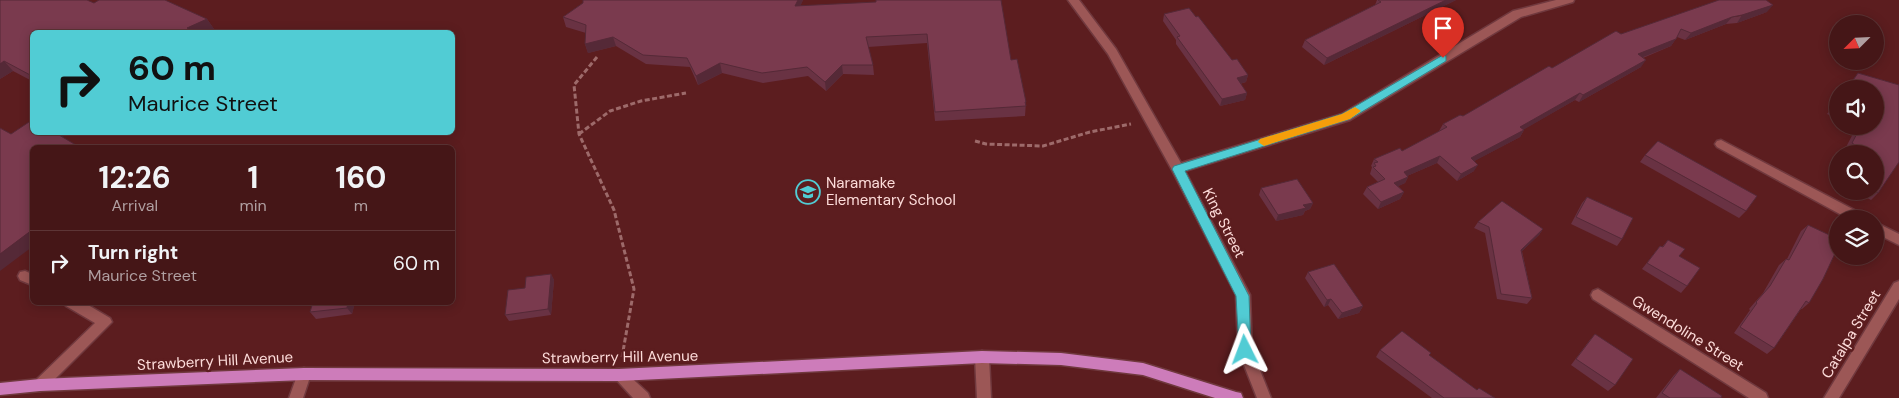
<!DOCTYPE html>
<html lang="en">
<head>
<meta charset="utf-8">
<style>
  body { margin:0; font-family:"DM Sans",sans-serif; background:#4c1f20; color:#f1f3f6; height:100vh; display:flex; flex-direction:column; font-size:19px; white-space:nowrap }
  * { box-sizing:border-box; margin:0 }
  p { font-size:16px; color:#b09fa1 }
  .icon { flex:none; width:28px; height:28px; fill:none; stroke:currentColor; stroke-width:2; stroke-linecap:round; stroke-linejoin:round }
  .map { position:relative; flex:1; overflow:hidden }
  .sheet { position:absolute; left:30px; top:145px; width:425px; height:160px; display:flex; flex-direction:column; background:#451617; border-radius:8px; box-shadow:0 2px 12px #0003,0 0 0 1px #5d3536 }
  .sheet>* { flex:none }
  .hud { position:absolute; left:30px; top:30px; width:425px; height:105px; border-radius:8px; box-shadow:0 2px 12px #0003,0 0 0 1px #5d3536; background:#51ccd4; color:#111; overflow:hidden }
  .needle { width:32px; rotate:246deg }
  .tools { position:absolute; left:1829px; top:15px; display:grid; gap:10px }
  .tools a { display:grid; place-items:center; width:55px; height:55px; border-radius:50%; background:#451617; box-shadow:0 2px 12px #0003,0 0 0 1px #5d3536; font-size:25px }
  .pin { position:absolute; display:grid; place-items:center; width:42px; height:42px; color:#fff; margin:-51px -21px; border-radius:50% 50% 50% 0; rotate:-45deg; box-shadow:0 0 5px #0007 }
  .pin .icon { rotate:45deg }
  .me { position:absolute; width:55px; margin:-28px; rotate:357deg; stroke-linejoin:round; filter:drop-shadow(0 0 4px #0008) }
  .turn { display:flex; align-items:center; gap:18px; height:105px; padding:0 15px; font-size:22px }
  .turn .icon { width:65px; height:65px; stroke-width:2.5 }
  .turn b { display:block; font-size:35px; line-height:42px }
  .eta { display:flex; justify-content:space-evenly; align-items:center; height:85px; text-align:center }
  .eta b { font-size:30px; font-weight:700; line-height:35px }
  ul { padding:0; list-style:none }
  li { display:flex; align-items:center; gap:15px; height:65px; padding:0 15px; border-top:1px solid #5d3536 }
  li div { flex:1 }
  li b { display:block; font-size:19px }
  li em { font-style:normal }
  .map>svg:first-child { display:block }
</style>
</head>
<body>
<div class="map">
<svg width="1899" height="398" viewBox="0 0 1899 398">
  <rect width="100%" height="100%" fill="#5c1d1f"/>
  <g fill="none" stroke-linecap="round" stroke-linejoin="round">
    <!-- minor casing -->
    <g stroke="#70393e" stroke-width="3">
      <path id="minor" d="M1068,0H1079L1116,49L1181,163L1342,114L1513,11L1556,0H1574L1573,2L1521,17L1350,120L1185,171L1250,295L1252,350L1271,398H1257L1238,350L1236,295L1172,170L1108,54Z
        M1721,140L1864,215L1866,219H1849L1717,147L1715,144L1717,141Z
        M1875,222L1899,234V245L1875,233Z
        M25,271L32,274V285L20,280L18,276L20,272Z
        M1899,281V299L1839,398H1824L1894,283Z
        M1598,289L1766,393L1768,398H1749L1593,299L1591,295L1593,291Z
        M64,302H83L110,318L112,322L45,389L40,391L35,389L33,385L35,381L95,323L66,306Z
        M982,351L987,353L989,357L991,398H977L975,357L977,353Z
        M304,368L309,370L311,374L303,398H289L299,370Z
        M619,369L624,371L648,393L650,398H633L612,375L614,371Z"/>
    </g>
    <!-- major casing -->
    <g stroke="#70393e" stroke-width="3">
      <path id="major" d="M982,351L1061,353L1143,363L1236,392L1241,393L1243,398H1215L1143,375L1061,365L982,363L619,381L304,380L40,391L0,395V383L40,379L304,368L619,369Z"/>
    </g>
    <!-- path -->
    <path stroke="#9d6a6a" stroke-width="3" stroke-dasharray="5 2.5" stroke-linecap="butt" d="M597,57L574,85L579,134L614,210L634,289L622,357
      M579,134L610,111L641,101L686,93
      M975,141L986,144L1043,146L1090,132L1131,124"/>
    <!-- minor -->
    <use href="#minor" fill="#9c5756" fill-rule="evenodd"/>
    <!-- major -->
    <use href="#major" fill="#cd7cba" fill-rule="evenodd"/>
  </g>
  <!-- wall -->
  <path fill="#693243" d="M0,0L94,3L207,19L214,29L205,32H32V81L13,71L0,79Z
    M583,0H803L800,6L876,2L1011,60L1026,102L1025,116L935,121L927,43L868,47L873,65L874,75L843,74L826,91L808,76L763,83L722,73L698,85L690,67L646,64L616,46L588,53L585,44L586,33L566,27L563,17L583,3Z
    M1377,0H1456L1324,65L1302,47L1305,40L1375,5Z
    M1767,12L1737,23L1726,24L1685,40L1677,37L1671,46L1643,58L1641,67L1579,102L1575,100L1524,129V130L1520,137L1474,161V171L1457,181L1437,163L1407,176L1408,177L1405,183L1398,186L1404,192L1400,199L1378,209L1363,194L1367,187L1378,182L1370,174L1372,167L1371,166L1374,159L1402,151L1440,131H1439L1443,124L1463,116L1552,68L1621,34Z
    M1164,14L1196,17L1232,60L1248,75L1246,82L1240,84L1247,93L1245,100L1220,106L1176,44V40L1163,21Z
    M1858,73L1899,85V162L1878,193L1871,200L1854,191H1875V154H1848L1849,152L1845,149L1856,128L1852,126H1875V89H1846Z
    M1838,100V119L1827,114Z
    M1645,155L1746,211L1739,218L1640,162Z
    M1838,170V182L1832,179Z
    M1261,188L1313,203L1310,209L1305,211L1303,215L1276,221L1259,195Z
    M1587,197L1622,239L1617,246L1571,224L1582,203Z
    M1478,222L1543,229L1539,235L1522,251L1532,298L1527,304L1497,299L1485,233L1474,228Z
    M1808,225L1809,303L1802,309H1801L1774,348L1767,354L1734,333L1750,310L1749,309L1763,293L1779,265L1786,259H1787L1801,231Z
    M1668,240L1679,256L1687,286L1681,293L1642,269L1660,246L1662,247Z
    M1308,272L1363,306L1359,313L1338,319L1328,305L1324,307L1305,278Z
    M551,274L554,280L551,315L509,321L505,315L525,288Z
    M313,302H383L354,306L352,314L316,319L310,312Z
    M1595,334L1615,385L1608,391L1571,365L1589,341Z
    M1380,350L1429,355L1477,390L1495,398H1432L1376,357Z
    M1680,369L1721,398H1656L1674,375Z"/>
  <!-- shaded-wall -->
  <path fill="#552937" d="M798,0H803L796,16L795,6Z
    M1446,0H1456L1324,65L1327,58Z
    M1773,5L1767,12L1737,23L1742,15Z
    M1732,17L1726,24L1685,40L1691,33Z
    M207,19L214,29L205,32H190L187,28Z
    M613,37L616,46L588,53L585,44Z
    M1676,39L1671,46L1633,61L1638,54Z
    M1646,60L1641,67L1579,102L1583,95Z
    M4,61L13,71L0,79V64Z
    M720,63L722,73L698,85L696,76Z
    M842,65L843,74L826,91L825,82Z
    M1248,75L1246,82L1235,85L1237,78Z
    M1247,93L1245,100L1220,106L1222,99Z
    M1580,93L1575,100L1516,134L1520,127Z
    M1524,130L1520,137L1467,165L1471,158Z
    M52,132H69L59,140Z
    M1440,156L1437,163L1400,179L1404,172Z
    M1478,165L1474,171L1457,181L1461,174Z
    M1408,177L1405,183L1391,190L1394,183Z
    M1404,192L1400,199L1378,209L1381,202Z
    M1313,203L1310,209L1305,211L1303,215L1276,221L1278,215L1303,205Z
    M1543,229L1539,235L1517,256L1521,250Z
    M32,230V247L0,271V254Z
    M551,274L554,280L551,315L548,309Z
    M1331,299L1328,305L1324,307L1327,300Z
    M348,302H351L354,306L352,314L347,308Z
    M1363,306L1359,313L1338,319L1342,313Z"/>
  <!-- building -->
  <path fill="#7a3a4e" stroke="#552937" d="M0,0H87L94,3L99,0H165L207,19L187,28L196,32H32V76L4,61L0,64Z
    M583,0H798L795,6L876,2V0H1001L1011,60L1017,59L1026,102H1025L1026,106L935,112L927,34L866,37L873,65H842L825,82L807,67L762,73L720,63L696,76L687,58L643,55L613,37L585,44L586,25L563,17L583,3Z
    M1378,0H1446L1327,58L1305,40L1381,2Z
    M1719,0H1766L1773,5L1742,15L1732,17L1691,33L1681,29L1676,39L1638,54L1646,60L1583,95L1580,93L1520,127L1524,130L1471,158L1478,165L1461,174L1440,156L1404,172L1408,177L1394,183L1404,192L1381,202L1367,187L1385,179L1373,167L1376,166L1374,163L1378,162L1374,159L1400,148L1402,151L1447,127L1443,124L1460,115L1463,116L1549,66L1552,68L1616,31L1621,34Z
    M1189,8L1196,17L1198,16L1232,60L1237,59L1248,75L1237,78L1247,93L1222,99L1177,37L1180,36L1164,14Z
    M1858,73L1899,85V162L1878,193L1874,191H1875V154H1850L1855,145L1852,143L1861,126H1875V89H1847Z
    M1838,101V110L1833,107Z
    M32,120V132H54L81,148H32V230L0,254V128L11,134Z
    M1658,141L1757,196L1746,211L1645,155Z
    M1297,179L1313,203L1303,205L1306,208L1278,215L1261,188Z
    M1587,197L1633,218L1622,239L1576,217Z
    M1502,201L1543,229L1521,250L1532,298L1501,294L1489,227L1478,222Z
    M1808,225L1838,239V247L1823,279L1809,303L1806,301L1774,348L1740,327L1757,303L1756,302L1770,286L1786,259L1789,260Z
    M1668,240L1685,249L1679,256L1700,268L1687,286L1647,263L1660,246L1663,247Z
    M1334,264L1363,306L1342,313L1331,299L1327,300L1308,272Z
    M551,274L548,309L505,315L508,290L525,288L526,277Z
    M313,302H348L347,308L310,312Z
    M1402,331L1431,353L1429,355L1477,390L1479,388L1495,398H1444L1380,350Z
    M1595,334L1633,359L1615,385L1576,359Z
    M1680,369L1722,396L1721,398H1670L1662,393Z"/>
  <!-- route -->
  <path fill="#51ccd4" stroke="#35858a" d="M1443,55L1446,56V61L1350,119L1185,171L1249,296L1251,350L1249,353L1245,355L1240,353L1239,350L1236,296L1172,169L1174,166L1342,114Z"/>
  <!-- slow -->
  <path fill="#f59e0b" d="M1355,107L1361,111L1350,119L1264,146L1258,142L1260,139L1342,114Z"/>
  <!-- icons -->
  <defs>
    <g id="school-ring" transform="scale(1.25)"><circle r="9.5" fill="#5c1d1f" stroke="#51ccd4" stroke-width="1.5"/><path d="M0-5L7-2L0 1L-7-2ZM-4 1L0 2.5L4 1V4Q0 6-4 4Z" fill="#51ccd4"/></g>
  </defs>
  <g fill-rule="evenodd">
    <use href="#school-ring" x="808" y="192"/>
  </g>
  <g text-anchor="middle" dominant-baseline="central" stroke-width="5" stroke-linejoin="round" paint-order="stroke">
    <!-- poi labels -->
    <g font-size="15" fill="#fddcda" stroke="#5c1d1f" text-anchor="start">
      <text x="826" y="183">Naramake<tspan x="826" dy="17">Elementary School</tspan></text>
    </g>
    <!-- street labels -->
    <g font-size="15" fill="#fddcda" stroke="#5c1d1f">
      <text transform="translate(1224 223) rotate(63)">King Street</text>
      <text transform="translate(1688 333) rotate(32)">Gwendoline Street</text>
      <text transform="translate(1851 334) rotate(-59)">Catalpa Street</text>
      <text transform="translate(620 357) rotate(-1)">Strawberry Hill Avenue</text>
      <text transform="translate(215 361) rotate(-3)">Strawberry Hill Avenue</text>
    </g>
  </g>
</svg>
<div class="tools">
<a><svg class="needle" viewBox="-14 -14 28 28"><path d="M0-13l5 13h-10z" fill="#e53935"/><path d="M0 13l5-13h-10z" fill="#b09fa1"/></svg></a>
<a><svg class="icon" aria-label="sound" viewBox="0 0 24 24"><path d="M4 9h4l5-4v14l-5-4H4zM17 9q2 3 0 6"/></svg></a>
<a><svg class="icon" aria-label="search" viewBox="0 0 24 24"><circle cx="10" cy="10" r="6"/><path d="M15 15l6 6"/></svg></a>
<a><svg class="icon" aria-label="layers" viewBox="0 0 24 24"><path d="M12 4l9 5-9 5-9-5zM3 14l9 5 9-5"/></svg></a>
</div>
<div class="pin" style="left:1443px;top:58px;background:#d93025"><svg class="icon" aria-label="arrive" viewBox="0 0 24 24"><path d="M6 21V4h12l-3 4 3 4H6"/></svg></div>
<svg class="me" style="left:1245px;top:350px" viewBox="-20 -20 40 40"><path d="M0-17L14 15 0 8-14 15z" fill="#51ccd4" stroke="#fff" stroke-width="4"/></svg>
<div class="hud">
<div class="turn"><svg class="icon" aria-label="right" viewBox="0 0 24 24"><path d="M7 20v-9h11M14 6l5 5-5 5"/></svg><div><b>60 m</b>Maurice Street</div></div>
</div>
<section class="sheet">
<div class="eta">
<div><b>12:26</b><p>Arrival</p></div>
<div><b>1</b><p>min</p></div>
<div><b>160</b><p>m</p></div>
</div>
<ul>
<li><svg class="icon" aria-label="right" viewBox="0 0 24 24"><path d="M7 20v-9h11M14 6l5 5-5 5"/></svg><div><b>Turn right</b><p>Maurice Street</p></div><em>60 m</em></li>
</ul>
</section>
</div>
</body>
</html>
